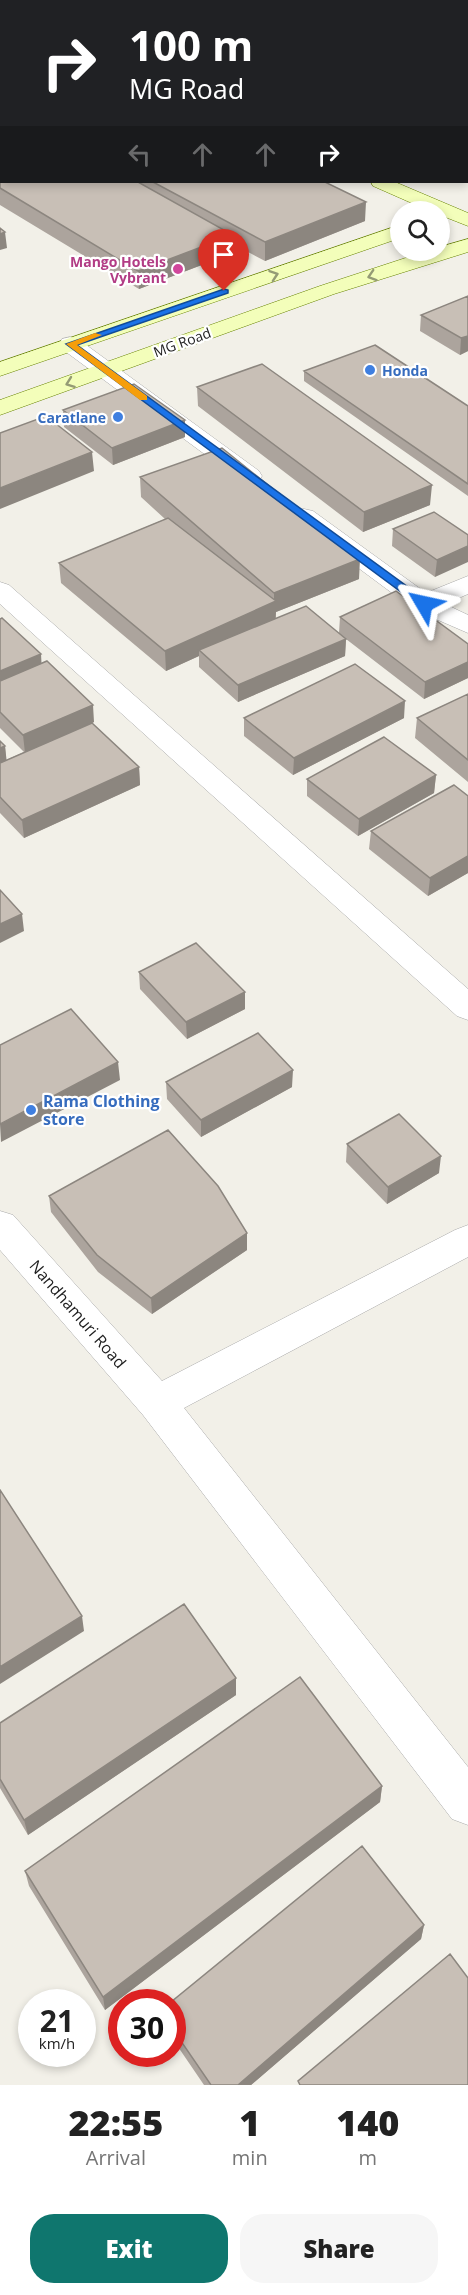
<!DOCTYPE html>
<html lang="en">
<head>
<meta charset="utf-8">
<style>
  body { margin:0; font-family:"Open Sans",sans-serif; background:#f6f6f6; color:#222; height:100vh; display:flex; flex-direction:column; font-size:22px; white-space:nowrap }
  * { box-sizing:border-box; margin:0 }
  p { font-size:20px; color:#767676 }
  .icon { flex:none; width:33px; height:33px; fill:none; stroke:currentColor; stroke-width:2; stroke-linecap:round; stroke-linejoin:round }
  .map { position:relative; height:2085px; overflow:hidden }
  .sheet { display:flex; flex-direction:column; background:#fff; flex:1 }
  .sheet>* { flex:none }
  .hud { position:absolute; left:0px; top:0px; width:468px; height:183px; box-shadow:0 3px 9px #0003; background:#202124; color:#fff; overflow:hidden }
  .tools { position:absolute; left:390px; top:201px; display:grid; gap:12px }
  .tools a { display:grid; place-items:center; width:60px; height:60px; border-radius:50%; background:#fff; box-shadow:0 3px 9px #0003; font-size:30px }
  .speed { position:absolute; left:18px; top:1989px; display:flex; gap:12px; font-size:30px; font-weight:700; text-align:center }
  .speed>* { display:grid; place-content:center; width:78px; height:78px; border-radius:50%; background:#fff; box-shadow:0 3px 9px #0003; line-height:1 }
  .speed small { font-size:15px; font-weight:400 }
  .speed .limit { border:9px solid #d22; background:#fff; color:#111 }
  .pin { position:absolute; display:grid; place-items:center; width:51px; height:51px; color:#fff; margin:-62px -26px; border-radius:50% 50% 50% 0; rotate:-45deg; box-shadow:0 0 6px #0007 }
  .pin .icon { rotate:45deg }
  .me { position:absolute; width:66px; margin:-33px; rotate:306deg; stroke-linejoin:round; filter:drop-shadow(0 0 4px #0008) }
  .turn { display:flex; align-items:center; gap:21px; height:126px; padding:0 30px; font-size:27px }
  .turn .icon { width:78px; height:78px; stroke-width:2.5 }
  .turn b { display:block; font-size:42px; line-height:51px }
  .lanes { display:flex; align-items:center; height:57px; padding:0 30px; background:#0003; justify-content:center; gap:30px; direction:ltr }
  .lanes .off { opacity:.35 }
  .eta { display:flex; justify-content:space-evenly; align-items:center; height:102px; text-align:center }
  .eta b { font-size:36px; font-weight:800; line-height:42px }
  .action { display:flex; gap:12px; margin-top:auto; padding:12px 30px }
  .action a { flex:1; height:69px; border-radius:24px; background:#0f766e; color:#fff; font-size:24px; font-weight:800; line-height:69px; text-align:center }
  .action a+a { background:#f6f6f6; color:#222 }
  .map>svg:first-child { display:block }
</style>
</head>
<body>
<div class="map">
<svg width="468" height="2085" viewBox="0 0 468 2085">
  <rect width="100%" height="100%" fill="#f2f0e8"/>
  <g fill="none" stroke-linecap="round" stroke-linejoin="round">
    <!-- street casing -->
    <g stroke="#a8a8a8" stroke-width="1">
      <path id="street" d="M228,0H249L227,2Z
        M0,174L2,182H11L9,184L0,186Z
        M70,337L78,339L259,471L262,476L259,481L250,483L241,481L62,349L59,344L62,339Z
        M304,509L313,511L426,593L468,576V594L445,604L468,615V633L415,610L295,521L292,516L295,511Z
        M0,582L9,585L468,989V1020L457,1016L0,604Z
        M0,1211L13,1215L162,1381L455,1230L468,1225V1257L184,1408L468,1767V1825L452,1819L143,1415L0,1250Z"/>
    </g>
    <!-- secondary casing -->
    <g stroke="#658100" stroke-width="1">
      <path id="secondary" d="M0,10H2V21H0Z
        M371,182H395L468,213V226L440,215V212H432L373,186Z
        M400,225V238L0,376V362Z
        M468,239V252L334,294L0,415V400L320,286L430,250H440V247Z"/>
    </g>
    <!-- street -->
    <use href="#street" fill="#fff" fill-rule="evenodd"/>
    <!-- secondary -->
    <use href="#secondary" fill="#f3feba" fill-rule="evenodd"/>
  </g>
  <!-- wall -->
  <path fill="#aca49d" d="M57,0H158L154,2H57Z
    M422,0H468V25L466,24V2H422Z
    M0,42L2,43V115L0,114L2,123V167L0,168Z
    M468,70V88L466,87V71Z
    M466,114L468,115V182L466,181Z
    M0,180L2,182H325L365,221L265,261L233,244V253L139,289L0,205Z
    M468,296V351L460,355L420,331L421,315Z
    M304,371L468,406V496L304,381Z
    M197,387L430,505L363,532L198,406Z
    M63,410L185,420V437L113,465L64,427Z
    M140,477L359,579L276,612V618L339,633L340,617L468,644V678L424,699L346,639L345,656L238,702L199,667V656L166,671L61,583L59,563L165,519L141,497Z
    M393,529L468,535L435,577L392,546Z
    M0,619L41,654V664L94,722L92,723L139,767L140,785L24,838L0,813V741L5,746L6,760L24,752L0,728Z
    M468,694V782L415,738L417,718Z
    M244,718H404L293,775L244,736Z
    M436,775L434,793L358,836L307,796V779Z
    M468,796V873L428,896L369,849L371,831Z
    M139,972L245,992V1009L187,1039L140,989Z
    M166,1082L292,1087L201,1137L167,1099Z
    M347,1144L439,1173L387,1204L346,1162Z
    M49,1196L247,1233V1250L152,1314L98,1272L51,1212Z
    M236,1678V1695L28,1835L0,1788V1723Z
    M382,1786L380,1802L105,2010L29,1886L25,1871Z
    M424,1925L421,1939L251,2085H204L172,2038V2002Z"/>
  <!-- shaded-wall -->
  <path fill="#8c867f" d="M118,0H158L154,2H114Z
    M0,44H2V59H0Z
    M468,54V68L466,69L467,55Z
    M2,151V167L0,168V152Z
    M366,202L365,221L265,261V242Z
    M5,232L7,248L0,250V234Z
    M233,235V253L139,289L138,271Z
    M468,336V351L460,355L461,338Z
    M185,420V437L113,465L112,448Z
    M92,452L94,471L0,509V488Z
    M432,485L430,505L363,532L364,512Z
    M468,546V562L435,577L437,560Z
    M360,559L359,579L276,612L275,621L199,650V656L166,671L165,651L274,602V593Z
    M346,639L345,656L238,702V685Z
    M41,654L42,672L0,689V671Z
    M468,662V678L424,699L425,682Z
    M405,701L404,718L293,775L294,758Z
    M93,705L94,722L25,753L23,735Z
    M5,746L7,764L0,767V748Z
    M139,767L140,785L24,838L22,820Z
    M436,775L434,793L358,836L359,819Z
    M468,856V873L428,896L430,878Z
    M22,914L24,931L0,943V924Z
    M245,992V1009L187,1039L186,1022Z
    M118,1062L120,1080L1,1142L0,1124Z
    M293,1070L292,1087L201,1137V1120Z
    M441,1156L439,1173L387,1204L388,1187Z
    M247,1233V1250L152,1314L151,1298Z
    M82,1616L84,1631L0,1684V1667Z
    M236,1678V1695L28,1835L24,1820Z
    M382,1786L380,1802L105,2010L103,1997Z
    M424,1925L421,1939L251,2085H238Z"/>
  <!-- building -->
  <path fill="#c8bfb6" stroke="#8c867f" stroke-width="1.5" d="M73,0H118L114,2H77Z
    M289,0H392L396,1L293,2Z
    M447,0H468V7L466,6V2H451Z
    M466,28L468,29V54L467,55Z
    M0,53H2V78H0Z
    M0,86H2V101L0,100Z
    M466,114L468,115V166L466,165Z
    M0,123H2V151L0,152Z
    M0,180H2V182H138L233,235L138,271L0,188Z
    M153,182H325L366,202L265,242Z
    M0,228L5,232L0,234Z
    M468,296V336L461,338L421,315Z
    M375,345L468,406V484L304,371Z
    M262,364L432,485L364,512L197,387Z
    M134,384L185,420L112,448L63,410Z
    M46,416L92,452L0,488V433Z
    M222,448L360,559L274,593L140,477Z
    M434,512L468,535V546L437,560L393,529Z
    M168,518L276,601L165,651L59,563Z
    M396,591L468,644V662L425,682L340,617Z
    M306,606L346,639L238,685L199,650Z
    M2,618L41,654L0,671V619Z
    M47,661L93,705L23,735L0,712V681Z
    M355,664L405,701L294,758L244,718Z
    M468,694V760L417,718Z
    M92,723L139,767L22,820L0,797V763Z
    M384,737L436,775L359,819L307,779Z
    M0,741L5,746L0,748Z
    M454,785L468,796V856L430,878L371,831Z
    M0,890L22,914L0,924Z
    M196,943L245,992L186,1022L139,972Z
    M71,1009L118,1062L0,1124V1045Z
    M258,1033L293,1070L201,1120L166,1082Z
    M399,1114L441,1156L388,1187L347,1144Z
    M168,1130L218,1186L247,1233L151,1298L97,1255L49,1196Z
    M0,1490L82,1616L0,1667Z
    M184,1604L236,1678L24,1820L0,1779V1723Z
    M300,1677L382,1786L103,1997L25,1871Z
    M362,1846L424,1925L238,2085H211L172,2028V2002H171Z
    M450,1954L468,1978V2085H300L298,2081Z"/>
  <!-- one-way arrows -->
  <defs><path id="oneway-chevron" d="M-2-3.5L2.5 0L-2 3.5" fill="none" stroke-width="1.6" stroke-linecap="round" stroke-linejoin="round" transform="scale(1.5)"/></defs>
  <g stroke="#949b75">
    <use href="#oneway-chevron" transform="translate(274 275) rotate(-19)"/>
    <use href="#oneway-chevron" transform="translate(372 276) rotate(162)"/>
    <use href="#oneway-chevron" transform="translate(70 383) rotate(160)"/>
  </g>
  <!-- route -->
  <path fill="#1a73e8" stroke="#114b97" stroke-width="1.5" d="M224,289L228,290V293L77,345L427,601V606H420L66,344Z"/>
  <!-- slow -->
  <path fill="#f59e0b" d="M95,333L102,335L77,345L147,396V400H140L66,344Z"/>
  <!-- markers -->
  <circle fill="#d1479c" stroke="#fff" stroke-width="2" cx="178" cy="269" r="6"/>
  <g fill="#3f7fe0" stroke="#fff" stroke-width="2">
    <circle cx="370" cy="370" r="6"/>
    <circle cx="118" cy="417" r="6"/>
    <circle cx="31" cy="1110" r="6"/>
  </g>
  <g text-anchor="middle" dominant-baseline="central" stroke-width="4.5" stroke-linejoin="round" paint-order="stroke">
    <!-- far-hotel labels -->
    <g font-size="14" font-weight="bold" fill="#b23c85" stroke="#fff" text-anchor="end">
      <text x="166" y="261">Mango Hotels<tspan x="166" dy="16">Vybrant</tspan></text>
    </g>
    <!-- far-street labels -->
    <g font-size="14" fill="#212121" stroke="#fff">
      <text transform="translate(182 342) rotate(-20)">MG Road</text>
    </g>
    <!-- far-shop labels -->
    <g font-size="14" font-weight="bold" fill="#366cbe" stroke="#fff" text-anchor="start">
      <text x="382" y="370">Honda</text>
      <text x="106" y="417" text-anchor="end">Caratlane</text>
    </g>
    <!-- shop labels -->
    <g font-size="16" font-weight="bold" fill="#366cbe" stroke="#fff" text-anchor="start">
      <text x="43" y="1101">Rama Clothing<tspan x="43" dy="18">store</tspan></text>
    </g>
    <!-- street labels -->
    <g font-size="16" fill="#212121" stroke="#fff">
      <text transform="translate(78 1314) rotate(49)">Nandhamuri Road</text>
    </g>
  </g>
</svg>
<div class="tools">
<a><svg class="icon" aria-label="search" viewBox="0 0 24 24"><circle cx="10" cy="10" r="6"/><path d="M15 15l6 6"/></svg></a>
</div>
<div class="speed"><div>21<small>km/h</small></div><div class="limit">30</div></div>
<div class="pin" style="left:224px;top:291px;background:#d93025"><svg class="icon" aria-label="arrive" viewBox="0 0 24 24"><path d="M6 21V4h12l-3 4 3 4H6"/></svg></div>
<svg class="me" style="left:424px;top:604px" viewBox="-20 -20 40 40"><path d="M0-17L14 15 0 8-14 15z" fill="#1a73e8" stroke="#fff" stroke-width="4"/></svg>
<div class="hud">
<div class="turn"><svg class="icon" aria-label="right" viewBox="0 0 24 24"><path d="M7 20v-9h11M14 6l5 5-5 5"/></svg><div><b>100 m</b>MG Road</div></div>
<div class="lanes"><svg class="icon off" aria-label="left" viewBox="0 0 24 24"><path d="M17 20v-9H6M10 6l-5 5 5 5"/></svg><svg class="icon off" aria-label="ahead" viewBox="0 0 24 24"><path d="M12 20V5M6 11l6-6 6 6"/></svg><svg class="icon off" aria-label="ahead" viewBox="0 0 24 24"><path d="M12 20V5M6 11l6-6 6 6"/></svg><svg class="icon" aria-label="right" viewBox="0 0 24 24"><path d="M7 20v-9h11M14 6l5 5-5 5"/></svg></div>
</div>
</div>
<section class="sheet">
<div class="eta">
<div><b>22:55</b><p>Arrival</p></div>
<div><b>1</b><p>min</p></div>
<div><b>140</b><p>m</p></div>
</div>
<div class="action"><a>Exit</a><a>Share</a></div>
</section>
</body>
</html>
